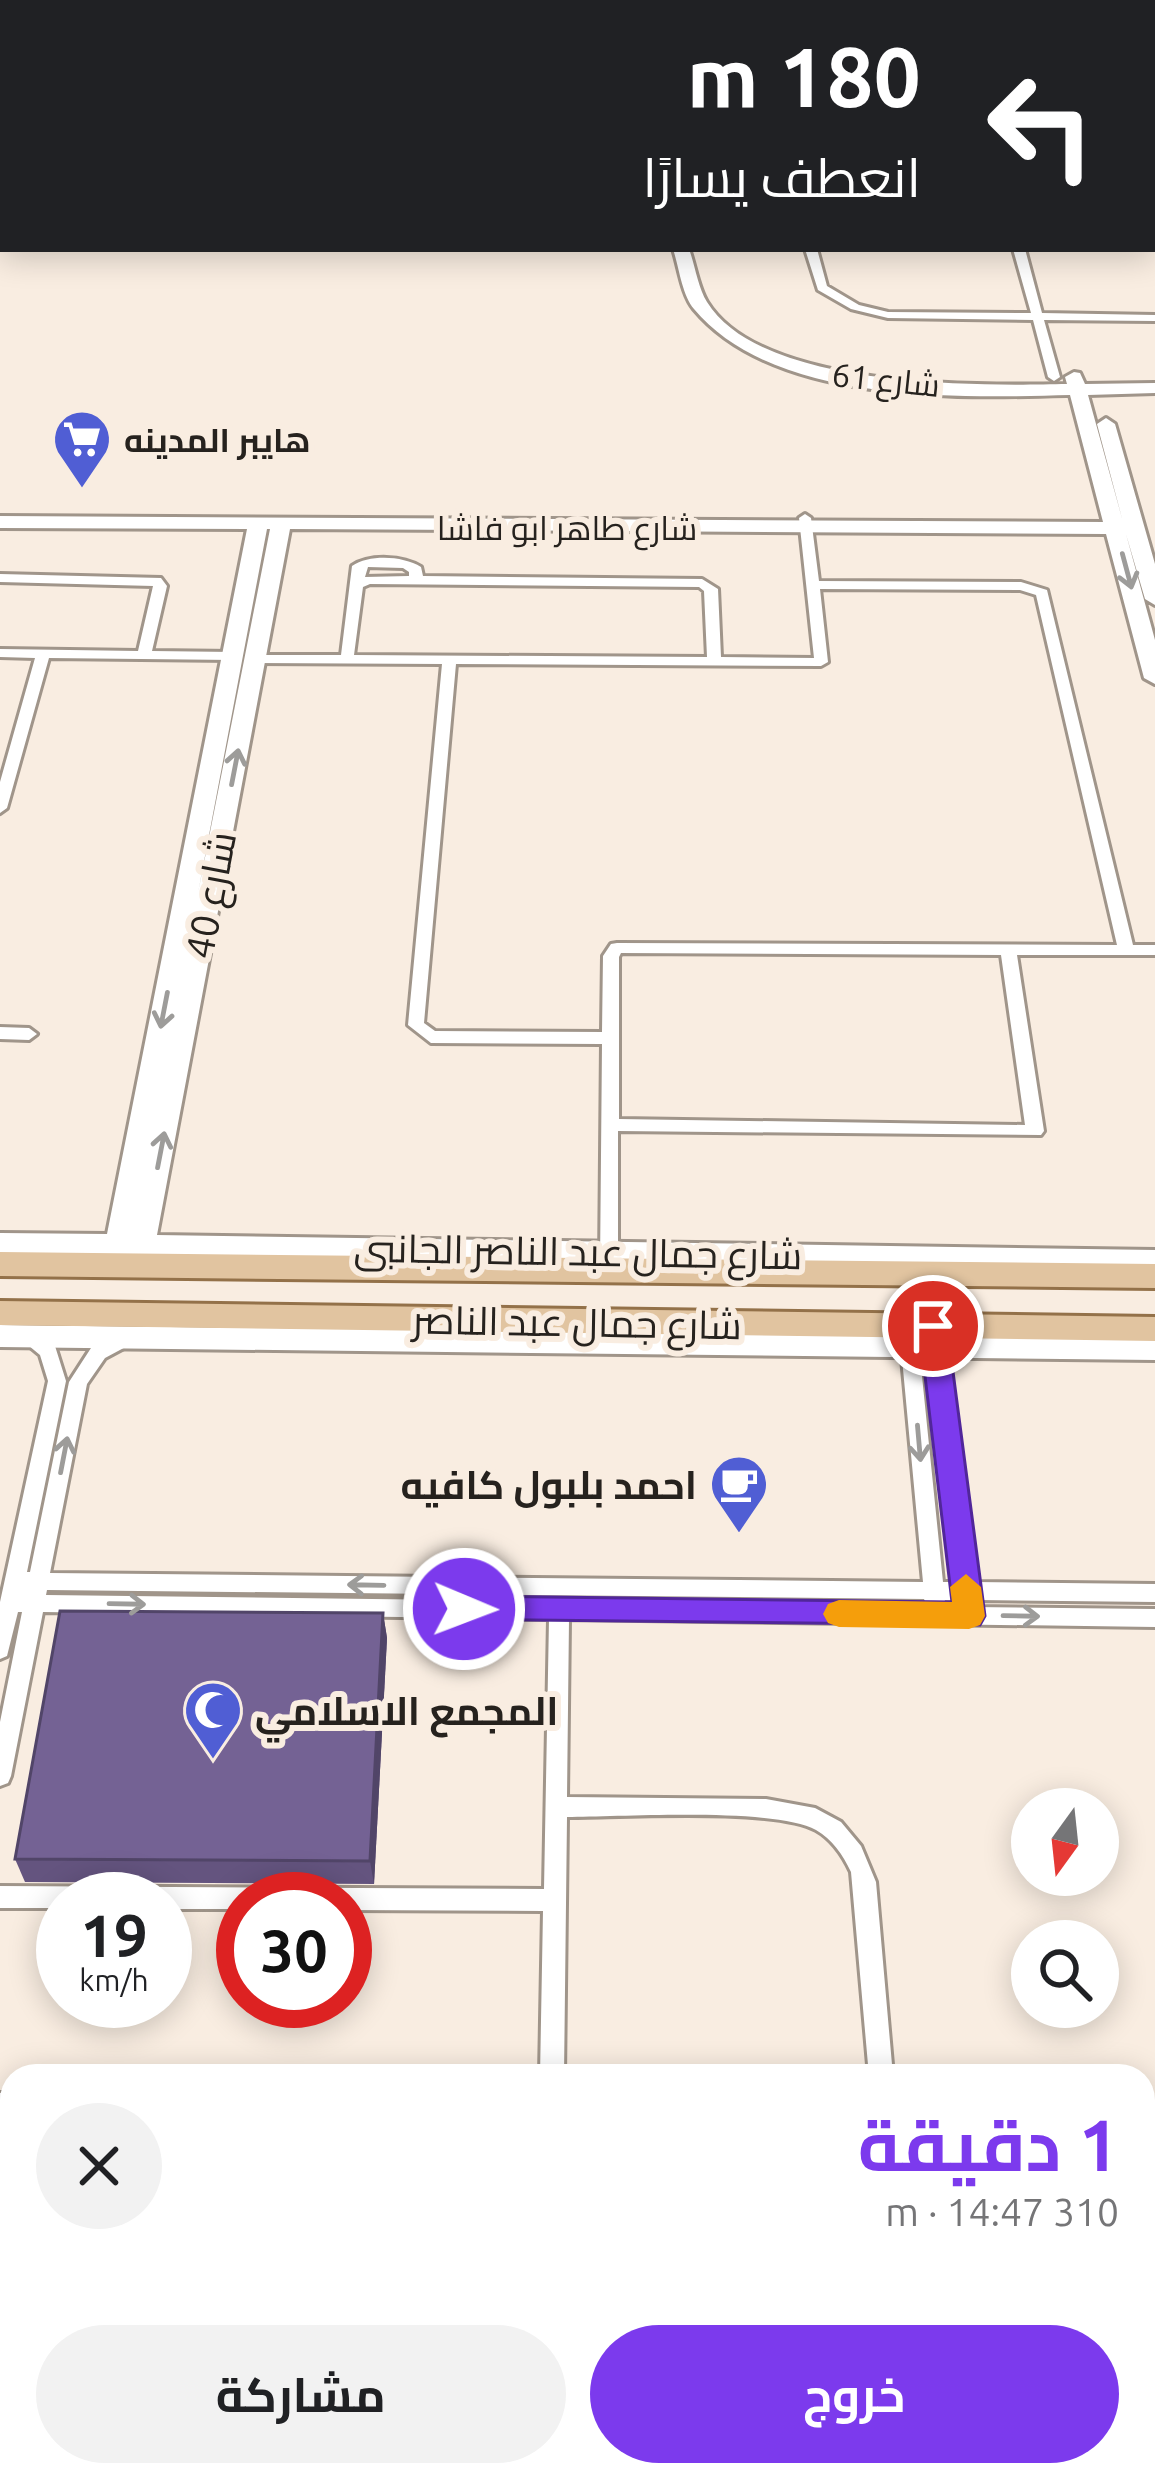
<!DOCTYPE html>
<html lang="ar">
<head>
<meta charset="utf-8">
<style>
  body { margin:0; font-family:Ubuntu,Cairo,sans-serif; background:#f2f2f2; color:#202124; direction:rtl; height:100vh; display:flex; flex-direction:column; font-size:45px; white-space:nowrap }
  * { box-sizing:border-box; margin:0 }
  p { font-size:39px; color:#757577 }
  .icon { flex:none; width:66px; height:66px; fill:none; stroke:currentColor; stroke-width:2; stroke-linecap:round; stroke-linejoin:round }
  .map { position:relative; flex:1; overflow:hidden; direction:ltr }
  .side { position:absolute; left:0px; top:2064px; width:1155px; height:423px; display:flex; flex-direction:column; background:#fff; border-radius:36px 36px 0 0; box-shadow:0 6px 30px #0003; direction:rtl }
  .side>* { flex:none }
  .hud { position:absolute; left:0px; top:0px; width:1155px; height:252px; box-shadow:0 6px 30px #0003; direction:rtl; background:#202124; color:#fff; overflow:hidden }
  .needle { width:78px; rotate:195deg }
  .tools { position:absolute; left:1011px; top:1788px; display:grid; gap:24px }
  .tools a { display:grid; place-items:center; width:108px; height:108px; border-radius:50%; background:#fff; box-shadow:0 6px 30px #0003; font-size:60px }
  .speed { position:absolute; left:36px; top:1872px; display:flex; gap:24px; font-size:60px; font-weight:700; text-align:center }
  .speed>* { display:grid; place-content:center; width:156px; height:156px; border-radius:50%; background:#fff; box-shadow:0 6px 30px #0003; line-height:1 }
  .speed small { font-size:30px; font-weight:400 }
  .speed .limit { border:18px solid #d22; background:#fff; color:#111 }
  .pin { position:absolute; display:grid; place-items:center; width:102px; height:102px; color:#fff; margin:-51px; border:6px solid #fff; border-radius:50%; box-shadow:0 3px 12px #0007 }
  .me { position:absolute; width:132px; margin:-66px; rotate:91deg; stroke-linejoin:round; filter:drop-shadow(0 0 9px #0008) }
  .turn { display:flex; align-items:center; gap:42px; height:252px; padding:0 36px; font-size:54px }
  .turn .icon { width:156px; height:156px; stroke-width:2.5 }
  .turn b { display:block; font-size:84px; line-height:102px }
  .round { display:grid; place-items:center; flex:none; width:126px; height:126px; border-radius:63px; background:#f2f2f2 }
  .head { display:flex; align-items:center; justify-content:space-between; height:204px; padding:0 36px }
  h1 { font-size:72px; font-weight:700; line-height:90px; color:#7c3aed }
  .button { display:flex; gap:24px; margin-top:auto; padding:24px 36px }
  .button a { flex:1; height:138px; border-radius:72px; background:#7c3aed; color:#fff; font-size:48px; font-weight:700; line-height:138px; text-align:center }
  .button a+a { background:#f2f2f2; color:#202124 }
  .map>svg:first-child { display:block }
</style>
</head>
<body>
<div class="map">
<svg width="1155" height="2485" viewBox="0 0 1155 2485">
  <rect width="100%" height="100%" fill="#f9ede1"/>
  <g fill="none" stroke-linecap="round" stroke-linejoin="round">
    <!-- street casing -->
    <g stroke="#a0958a" stroke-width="6">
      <path id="street" d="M1152,130H1155V136H1152Z
        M1152,185H1155V191H1152Z
        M805,249H817L827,286L859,305L888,312L1031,313L1013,249H1025L1042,313L1155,315V321L1044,320L1060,377L1054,381L1048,377L1033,320L888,318L851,309L818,290Z
        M805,514L811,518L819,581L1021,582L1047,590L1133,945H1155V955H1017L1044,1131L1041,1135L618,1131V1266L615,1271H603L600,1266L602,1044L431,1043L408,1025L442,664L256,663L249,659L256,655H341L352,566C370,554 403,556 421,567L423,576L702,579L718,589L721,657L814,658L799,518ZM368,567L403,568L409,572V576L365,577ZM370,584L699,587L704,591L707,657L354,655L363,587ZM820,589L1020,590L1036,595L1117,945L617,943L611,944L603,956L602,1032L435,1031L424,1023L456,664L821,666L828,662ZM621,953L1001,955L1025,1125L619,1119V957Z
        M0,574L161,578L167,586L152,651L233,652L240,656L233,660L49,658L7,808L0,813V782L35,658L0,657V649L138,651L153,586L0,582Z
        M0,1027L29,1028L37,1034L29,1040L0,1039Z
        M934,1328L941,1330L943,1335L975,1582L1155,1584V1602L977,1600L970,1607L1155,1609V1627L569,1619L567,1797L766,1799L815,1808L841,1822L861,1846L876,1882L893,2076H869L851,1872C843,1855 832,1839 816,1830C775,1807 620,1817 567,1817L564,2076H540L543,1911L345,1910V1899H243V1909H165V1899H63V1908H0V1886L544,1889L549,1619L43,1612L11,1776L8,1783L0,1786V1722L22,1612H18L7,1656L0,1659V1602L48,1381L40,1355L17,1336L19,1331H33L55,1346L66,1381L27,1572H30L69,1382L91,1348L126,1331L133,1333L135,1338L133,1343L105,1358L87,1384L50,1573L923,1582L900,1337L902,1332H916L918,1337L943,1582H955L925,1335L927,1330ZM47,1590L924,1599L927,1606L46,1595ZM945,1600H957L964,1607L943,1606Z
        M0,2093H12V2117H0Z
        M1143,2107H1155V2131H1143Z
        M0,2127H12V2151H0Z
        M1143,2143H1155V2167H1143Z
        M351,2475H377L376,2485H350Z
        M406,2475H432L431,2485H405Z"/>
    </g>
    <!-- secondary casing -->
    <g stroke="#a0958a" stroke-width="6">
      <path id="secondary" d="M1152,14H1155V22H1152Z
        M0,15H3V23H0Z
        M0,94H3V102H0Z
        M1152,108H1155V118H1152Z
        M3,122V138L0,139V123Z
        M3,169V185L0,186V170Z
        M673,249H689C695,265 698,288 707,302C761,389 976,386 1067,384L1065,377L1074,372L1080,373L1085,384L1155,383V393L1088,395L1123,522L1097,424L1106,418L1115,424L1155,564V605L1145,599L1126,534L1155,640V684L1144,678L1106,534L290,529L157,1235L1155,1250V1270L153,1255L149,1267L139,1270L128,1264L115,1272L105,1269L103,1255L0,1253V1233L107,1234L247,529L0,528V516L1103,522L1070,395C958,398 773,404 694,309C682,295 679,267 673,249ZM267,529H270L198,893Z
        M0,1325L1155,1338V1360L0,1347Z"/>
    </g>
    <!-- primary casing -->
    <g stroke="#937149" stroke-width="6">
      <path id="primary" d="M0,1252L1155,1264V1288L0,1276Z
        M0,1301L1155,1317V1341L0,1325Z"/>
    </g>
    <!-- street -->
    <use href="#street" fill="#fff" fill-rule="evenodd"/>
    <!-- secondary -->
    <use href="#secondary" fill="#fff" fill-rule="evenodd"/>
    <!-- primary -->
    <use href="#primary" fill="#e1c4a0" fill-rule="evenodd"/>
  </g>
  <!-- wall -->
  <path fill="#64547f" d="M383,1613L387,1638L374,1884L25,1882L15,1859Z"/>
  <!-- shaded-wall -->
  <path fill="#514568" d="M383,1613L387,1638L374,1884L370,1861Z"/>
  <!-- building -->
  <path fill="#746294" stroke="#514568" stroke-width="3" d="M60,1611L383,1613L370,1861L15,1859Z"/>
  <!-- one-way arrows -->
  <defs><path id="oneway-shaft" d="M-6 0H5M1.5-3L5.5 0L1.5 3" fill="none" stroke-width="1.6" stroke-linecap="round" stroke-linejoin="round" transform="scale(3)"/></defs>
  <g stroke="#9d9c9a">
    <use href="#oneway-shaft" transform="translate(1127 571) rotate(75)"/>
    <use href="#oneway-shaft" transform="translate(235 767) rotate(-79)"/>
    <use href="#oneway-shaft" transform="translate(164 1010) rotate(101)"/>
    <use href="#oneway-shaft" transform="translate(161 1150) rotate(-79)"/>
    <use href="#oneway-shaft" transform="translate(919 1443) rotate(85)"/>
    <use href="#oneway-shaft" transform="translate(64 1455) rotate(-79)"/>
    <use href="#oneway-shaft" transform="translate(366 1585) rotate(-179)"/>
    <use href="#oneway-shaft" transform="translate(127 1604) rotate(1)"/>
    <use href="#oneway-shaft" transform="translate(1021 1616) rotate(1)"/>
  </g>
  <!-- route -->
  <path fill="#7c3aed" stroke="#51269a" stroke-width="3" d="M933,1315L947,1326L985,1616L980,1625L453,1619L448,1609L453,1600L464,1596L952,1602L919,1326Z"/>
  <!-- slow -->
  <path fill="#f59e0b" d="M966,1574L981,1587L985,1616L980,1625L969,1629L839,1627L828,1623L823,1614L828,1604L839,1600L952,1602L950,1587Z"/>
  <!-- icons -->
  <defs>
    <g id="supermarket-pin" transform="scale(3)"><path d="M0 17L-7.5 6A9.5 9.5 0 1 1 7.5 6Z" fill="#505ed4" stroke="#f9ede1"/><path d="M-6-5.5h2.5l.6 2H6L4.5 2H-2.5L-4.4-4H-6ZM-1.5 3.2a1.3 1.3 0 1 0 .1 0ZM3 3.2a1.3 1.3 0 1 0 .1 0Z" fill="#fff"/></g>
    <g id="cafe-pin" transform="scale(3)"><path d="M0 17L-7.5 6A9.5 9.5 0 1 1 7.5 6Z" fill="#505ed4" stroke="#f9ede1"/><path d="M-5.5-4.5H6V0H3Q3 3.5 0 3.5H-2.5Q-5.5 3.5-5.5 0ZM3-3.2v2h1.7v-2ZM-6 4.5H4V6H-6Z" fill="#fff"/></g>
    <g id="mosque-pin" transform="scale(3)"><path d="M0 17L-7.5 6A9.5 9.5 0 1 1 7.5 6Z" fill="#505ed4" stroke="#f9ede1"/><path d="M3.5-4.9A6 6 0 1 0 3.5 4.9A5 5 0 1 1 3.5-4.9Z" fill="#fff"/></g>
  </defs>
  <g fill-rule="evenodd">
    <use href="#supermarket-pin" x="82" y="439"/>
    <use href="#cafe-pin" x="739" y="1484"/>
    <use href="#mosque-pin" x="213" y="1710"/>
  </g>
  <g text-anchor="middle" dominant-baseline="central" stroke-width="12" stroke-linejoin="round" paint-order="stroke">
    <!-- far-street labels -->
    <g font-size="33" fill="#26221e" stroke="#f9ede1">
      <text transform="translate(886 379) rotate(6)">شارع 61</text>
      <text x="567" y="527">شارع طاهر ابو فاشا</text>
    </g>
    <!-- far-poi labels -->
    <g font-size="33" font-weight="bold" fill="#26221e" stroke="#f9ede1" text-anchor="start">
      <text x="124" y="439">هايبر المدينه</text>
    </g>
    <!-- street labels -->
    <g font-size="39" fill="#26221e" stroke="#f9ede1">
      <text transform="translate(210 895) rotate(-79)">شارع 40</text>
      <text transform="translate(578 1251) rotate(1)">شارع جمال عبد الناصر الجانبى</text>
      <text transform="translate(577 1322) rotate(1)">شارع جمال عبد الناصر</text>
    </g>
    <!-- poi labels -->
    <g font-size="39" font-weight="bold" fill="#26221e" stroke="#f9ede1" text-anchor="end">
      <text x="697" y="1484">احمد بلبول كافيه</text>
      <text x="255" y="1710" text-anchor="start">المجمع الاسلامي</text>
    </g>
  </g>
</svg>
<div class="tools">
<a><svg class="needle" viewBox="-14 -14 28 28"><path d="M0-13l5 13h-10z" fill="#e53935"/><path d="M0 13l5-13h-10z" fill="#757577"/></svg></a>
<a><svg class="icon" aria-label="search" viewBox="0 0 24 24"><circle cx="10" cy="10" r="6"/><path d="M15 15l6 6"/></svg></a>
</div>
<div class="speed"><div>19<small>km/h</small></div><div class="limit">30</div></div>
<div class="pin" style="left:933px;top:1326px;background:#d93025"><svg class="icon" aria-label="arrive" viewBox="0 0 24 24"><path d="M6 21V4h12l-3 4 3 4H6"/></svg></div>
<svg class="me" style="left:464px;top:1609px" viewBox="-20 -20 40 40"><circle r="17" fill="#7c3aed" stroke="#fff" stroke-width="3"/><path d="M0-11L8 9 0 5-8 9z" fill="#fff"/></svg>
<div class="hud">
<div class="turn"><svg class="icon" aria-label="left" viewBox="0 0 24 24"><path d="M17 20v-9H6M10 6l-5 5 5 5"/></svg><div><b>180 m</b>انعطف يسارًا</div></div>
</div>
<section class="side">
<div class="head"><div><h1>1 دقيقة</h1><p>310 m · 14:47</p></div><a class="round"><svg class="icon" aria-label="close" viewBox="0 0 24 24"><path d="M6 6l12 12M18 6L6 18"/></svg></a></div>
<div class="button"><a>خروج</a><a>مشاركة</a></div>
</section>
</div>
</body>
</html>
